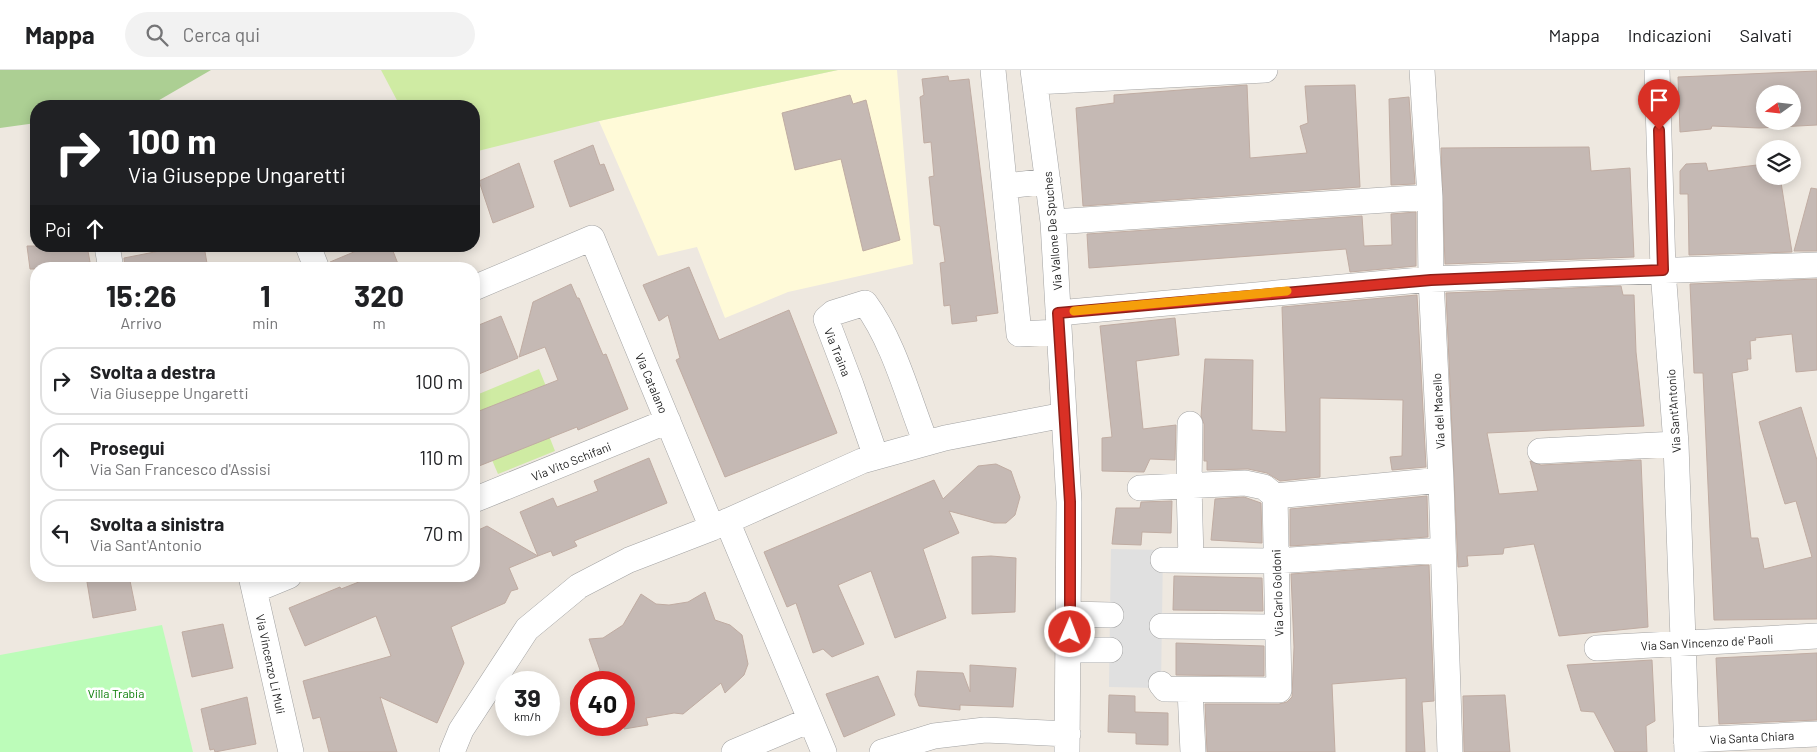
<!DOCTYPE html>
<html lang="it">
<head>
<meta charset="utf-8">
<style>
  body { margin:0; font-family:Barlow,sans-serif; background:#f2f2f2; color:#202124; height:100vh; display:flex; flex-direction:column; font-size:19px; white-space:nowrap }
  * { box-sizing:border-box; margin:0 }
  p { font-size:16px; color:#757577 }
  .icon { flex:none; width:28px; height:28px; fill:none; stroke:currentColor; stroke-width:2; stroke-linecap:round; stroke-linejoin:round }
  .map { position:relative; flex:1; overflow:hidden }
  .panel { position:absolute; left:30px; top:192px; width:450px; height:320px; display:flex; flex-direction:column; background:#fff; border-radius:20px; box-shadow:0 2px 12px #0003 }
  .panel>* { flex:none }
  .hud { position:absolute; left:30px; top:30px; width:450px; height:152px; border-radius:20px; box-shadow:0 2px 12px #0003; background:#202124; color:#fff; overflow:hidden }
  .needle { width:32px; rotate:255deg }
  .tools { position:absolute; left:1756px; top:15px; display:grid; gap:10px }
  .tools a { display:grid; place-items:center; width:45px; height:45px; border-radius:50%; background:#fff; box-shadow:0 2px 12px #0003; font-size:25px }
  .speed { position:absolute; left:495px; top:601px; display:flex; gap:10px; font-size:25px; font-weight:700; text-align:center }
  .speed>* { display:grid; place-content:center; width:65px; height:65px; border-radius:50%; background:#fff; box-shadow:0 2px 12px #0003; line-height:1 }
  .speed small { font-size:12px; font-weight:400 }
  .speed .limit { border:8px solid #d22; background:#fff; color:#111 }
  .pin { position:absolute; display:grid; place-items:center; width:42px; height:42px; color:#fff; margin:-51px -21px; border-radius:50% 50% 50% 0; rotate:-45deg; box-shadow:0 0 5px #0007 }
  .pin .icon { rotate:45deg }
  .me { position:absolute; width:55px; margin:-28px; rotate:1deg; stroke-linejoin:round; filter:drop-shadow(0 0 4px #0008) }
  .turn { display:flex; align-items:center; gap:18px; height:105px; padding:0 15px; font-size:22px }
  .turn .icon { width:65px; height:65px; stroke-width:2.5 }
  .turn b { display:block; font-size:35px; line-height:42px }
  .then { display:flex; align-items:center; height:48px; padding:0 15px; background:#0003; gap:10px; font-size:19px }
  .eta { display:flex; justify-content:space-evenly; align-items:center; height:85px; text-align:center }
  .eta b { font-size:30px; font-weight:700; line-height:35px }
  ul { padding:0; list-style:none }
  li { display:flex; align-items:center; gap:15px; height:68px; margin:0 10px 8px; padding:0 5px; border:2px solid #e0e0e0; border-radius:20px }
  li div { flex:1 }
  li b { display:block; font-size:19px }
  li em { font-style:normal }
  header { display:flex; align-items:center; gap:30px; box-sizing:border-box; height:70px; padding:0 25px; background:#fff; border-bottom:1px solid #e0e0e0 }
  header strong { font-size:24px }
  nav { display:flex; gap:28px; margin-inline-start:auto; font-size:18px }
  .search { width:350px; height:45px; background:#f2f2f2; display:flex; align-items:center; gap:12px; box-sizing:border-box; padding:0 18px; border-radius:28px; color:#757577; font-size:19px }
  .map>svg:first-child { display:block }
</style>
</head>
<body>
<header>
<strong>Mappa</strong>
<div class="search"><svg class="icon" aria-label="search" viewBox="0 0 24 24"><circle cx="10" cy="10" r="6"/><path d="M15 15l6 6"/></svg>Cerca qui</div>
<nav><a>Mappa</a><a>Indicazioni</a><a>Salvati</a></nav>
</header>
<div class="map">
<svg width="1817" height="682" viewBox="0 0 1817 682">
  <rect width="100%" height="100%" fill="#eee8e0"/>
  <!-- education -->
  <path fill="#fffad8" d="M838,0H897L913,194L788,222L725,248L697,177L658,186L599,51Z"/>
  <!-- grass -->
  <path fill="#cfeba3" d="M381,0H838L599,51L474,82V36H400Z
    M539,299L554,336L540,343L555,381L498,404L474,348V326Z"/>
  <!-- forest -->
  <path fill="#accf93" d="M0,0H211L149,36H36V53L0,58Z"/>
  <!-- park -->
  <path fill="#bcfcb9" d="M162,555L193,682H0V585Z"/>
  <!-- parking -->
  <path fill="#e0e0e0" d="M1111,479L1163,480L1161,614L1159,618L1109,617Z"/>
  <!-- building -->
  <path fill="#c5b9b4" stroke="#c0aca2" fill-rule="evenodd" d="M1817,1V55L1759,58L1712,56L1711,59L1680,62L1678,7ZM1765,24H1792V51H1765Z
    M948,6L949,11L969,9L998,243L976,246L977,251L952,254L950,235L944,236L940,193L945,192L940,156L934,155L929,107L934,106L931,72L924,73L920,27L924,25L922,9Z
    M1247,15L1250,88L1307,83L1300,56L1308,53L1305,16L1355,15L1360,117L1083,136L1076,38L1114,33V25Z
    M850,25L853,34L866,30L900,170L863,181L841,89L795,100L782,43Z
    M1409,27L1415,114L1391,115L1389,29Z
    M593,75L600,95L604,94L614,120L570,137L554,91Z
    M1589,77L1591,101L1630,98L1634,187L1445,194L1441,78Z
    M519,93L534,137L493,153L479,111Z
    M1706,93L1708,101L1765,94V106H1780L1792,182L1689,185L1688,124H1680V101L1686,94Z
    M1811,118L1817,119V181H1794Z
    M1416,142V196L1350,202L1346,179L1089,198L1087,164L1362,146L1364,176L1392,175L1391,144Z
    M27,176H87L90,192L86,193V199H30Z
    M185,176H204L208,199H125L124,188Z
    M368,176H391L400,199H331L330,192Z
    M689,197L719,270L789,240L837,363L725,407L676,290L680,288L668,245L659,251L643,215Z
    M1817,209V300L1796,302L1792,264L1755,268L1756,270L1750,271L1751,289H1747L1748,300L1732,303L1751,468H1758L1764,499L1812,487L1796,431L1785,434L1759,352L1801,337L1817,390V549L1714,550L1703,303H1694L1690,214Z
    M571,214L577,228H579L603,285L606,284L628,339L578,360L577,357L474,398V343L558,310L545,277L519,287L533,232Z
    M1621,216L1623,225H1634L1636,282L1644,356L1487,363L1499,424L1538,421L1530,391L1541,395L1641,390L1648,557L1559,566L1534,474L1504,478L1503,484L1467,486L1468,496L1458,497L1446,223Z
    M1417,225L1426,397L1392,400L1390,387L1402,386L1403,330L1320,328V407L1280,411L1267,403L1248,399L1207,400V391H1204V354L1201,346L1205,289L1253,290L1252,360L1286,362L1282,237Z
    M501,246L518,288L474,306V257Z
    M1175,248L1179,285L1136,291L1143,359L1176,355L1175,390L1150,389L1144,402L1102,401V368L1112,367L1100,256Z
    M649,388L667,433L574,471L577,476L553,486L551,481L538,486L520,442L553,428L557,437L598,421L594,411Z
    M996,394L1011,401L1020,427L1015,445L1006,453H994L949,441L959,463L923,479L946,548L895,568L871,501L838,515L864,574L832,587L823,579L813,583L796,533L787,537L764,482L934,410L943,429L978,396Z
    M1427,426L1428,467L1290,476V439Z
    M1244,427L1261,433L1262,473L1211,470L1215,429Z
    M1172,431L1171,463L1142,462L1141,475L1112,474L1116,438H1140L1141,432Z
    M487,456L538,486L509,498L518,519L511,521L505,533L451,557L464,593L437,653L380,627L397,682H329L320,647L313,649L303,611L391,586L376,546L305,576L289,538L340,517L341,519L374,506H474V462Z
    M991,486L1016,488L1015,542L972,544V487Z
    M1429,495L1434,631L1422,632L1425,682H1406V608L1332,614L1335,682H1207L1205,634H1279L1287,632L1292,627L1294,577L1291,504Z
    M86,506H129L136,540L93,548Z
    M1174,506L1262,508L1263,541L1173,540Z
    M705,522L715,550L730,555L742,565L748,594L744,605L725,623L721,613L683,644L674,643L646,648L648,655L624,659V612H591L600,600L589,569L603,568L623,555L641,524L656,534L669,535L688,532Z
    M223,554L233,598L192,607L182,562Z
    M1176,573L1264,576V606L1176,605Z
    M1817,583V650L1719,654L1716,588Z
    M1652,590L1655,651L1646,656L1647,682H1615L1594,642L1581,641L1567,595Z
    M970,595L1016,598L1013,637L960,635V640L919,636L915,625L917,601L963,603L970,622Z
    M878,606L895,645L844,667L826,624Z
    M1109,625L1135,626V642L1168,643V675L1136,674V663L1108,662Z
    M1505,625L1510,682H1464L1463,626Z
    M247,627L256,674L215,682L214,679L210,680L201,639Z"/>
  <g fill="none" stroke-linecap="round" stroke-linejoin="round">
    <!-- minor casing -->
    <g stroke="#a3a3a3" stroke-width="26">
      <path id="minor" d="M993,0L1019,264L1059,262
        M1033,0L1053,152L1069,432L1067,682
        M1422,0L1430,127L1431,209L1441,410L1450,682
        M1657,0L1663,200L1676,374L1687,682
        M1035,12L1265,0
        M1006,116L1048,111
        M1053,152L1430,127
        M107,176L111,199
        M308,176L317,199
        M474,218L592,168L712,458
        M1058,243L1431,209L1817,195
        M1190,354L1189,415L1191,489
        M1540,381L1676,374
        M876,387L851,315L826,249L833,243L865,233C894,272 908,328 926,373
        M1140,418L1245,413L1264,417L1275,426L1441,410
        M474,430L668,351
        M727,451L824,682
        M1163,490L1275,491L1443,480
        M251,506L291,682
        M255,520L289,506
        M1070,544L1111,545
        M1162,556L1277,557
        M1597,578L1817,566
        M1069,580H1110
        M1161,614L1165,619L1279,620L1275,426
        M1190,620L1193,682
        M1686,670L1817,664
        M452,682L461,660L527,559L579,516L629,490L712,458L862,391L945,368L1064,345
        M734,682L810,650
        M882,682L934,666L985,660L1068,664"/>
    </g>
    <!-- minor -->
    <use href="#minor" stroke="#fff" stroke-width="25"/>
  </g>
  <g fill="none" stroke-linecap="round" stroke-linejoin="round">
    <!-- route casing -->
    <g stroke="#8d1f18" stroke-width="12">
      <path id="route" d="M1070,562V432L1058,243L1431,210L1663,200L1659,60"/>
    </g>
    <!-- route -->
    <use href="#route" stroke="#d93025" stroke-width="9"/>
    <!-- slow -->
    <path stroke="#f59e0b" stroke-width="9" d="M1074,241L1287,221"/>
  </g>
  <g text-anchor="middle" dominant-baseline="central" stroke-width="5" stroke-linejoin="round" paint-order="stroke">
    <!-- street labels -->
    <g font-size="12" fill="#1c1c1c" stroke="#fff">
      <text transform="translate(1052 161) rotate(-95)">Via Vallone De Spuches</text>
      <text transform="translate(838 282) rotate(68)">Via Traina</text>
      <text transform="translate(652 313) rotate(67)">Via Catalano</text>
      <text transform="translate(1438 341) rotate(-93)">Via del Macello</text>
      <text transform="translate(1673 341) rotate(-94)">Via Sant'Antonio</text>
      <text transform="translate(571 391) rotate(-22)">Via Vito Schifani</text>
      <text transform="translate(1277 523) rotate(-92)">Via Carlo Goldoni</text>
      <text transform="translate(1707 572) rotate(-3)">Via San Vincenzo de' Paoli</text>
      <text transform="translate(271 594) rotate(78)">Via Vincenzo Li Muli</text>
      <text transform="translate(1752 667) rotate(-3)">Via Santa Chiara</text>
    </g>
    <!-- park labels -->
    <g font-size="12" fill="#0a7d06" stroke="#fff">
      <text x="116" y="623">Villa Trabia</text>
    </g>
  </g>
</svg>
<div class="tools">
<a><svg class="needle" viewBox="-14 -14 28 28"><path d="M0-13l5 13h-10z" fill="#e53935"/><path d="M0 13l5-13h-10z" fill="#757577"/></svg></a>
<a><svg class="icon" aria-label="layers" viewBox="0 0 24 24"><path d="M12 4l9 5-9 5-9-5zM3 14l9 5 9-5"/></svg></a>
</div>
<div class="speed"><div>39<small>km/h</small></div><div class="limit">40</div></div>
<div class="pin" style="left:1659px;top:60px;background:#d93025"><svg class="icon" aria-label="arrive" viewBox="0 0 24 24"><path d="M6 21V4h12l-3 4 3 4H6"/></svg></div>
<svg class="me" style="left:1070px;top:562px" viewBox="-20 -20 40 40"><circle r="17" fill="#d93025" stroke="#fff" stroke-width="3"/><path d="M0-11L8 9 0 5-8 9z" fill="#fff"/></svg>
<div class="hud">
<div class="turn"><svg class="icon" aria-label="right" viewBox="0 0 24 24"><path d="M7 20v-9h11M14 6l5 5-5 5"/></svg><div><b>100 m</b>Via Giuseppe Ungaretti</div></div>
<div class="then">Poi<svg class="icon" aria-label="ahead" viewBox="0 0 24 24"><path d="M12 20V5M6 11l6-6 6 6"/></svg></div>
</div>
<section class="panel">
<div class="eta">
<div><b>15:26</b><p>Arrivo</p></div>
<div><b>1</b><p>min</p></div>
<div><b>320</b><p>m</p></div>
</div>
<ul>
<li><svg class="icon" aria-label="right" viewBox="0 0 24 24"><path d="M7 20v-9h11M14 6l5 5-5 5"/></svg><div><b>Svolta a destra</b><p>Via Giuseppe Ungaretti</p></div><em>100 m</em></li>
<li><svg class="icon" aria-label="ahead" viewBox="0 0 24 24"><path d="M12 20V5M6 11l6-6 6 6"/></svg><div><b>Prosegui</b><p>Via San Francesco d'Assisi</p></div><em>110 m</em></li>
<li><svg class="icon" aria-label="left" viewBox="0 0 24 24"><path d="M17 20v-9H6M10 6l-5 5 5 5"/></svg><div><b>Svolta a sinistra</b><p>Via Sant'Antonio</p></div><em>70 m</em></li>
</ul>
</section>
</div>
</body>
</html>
